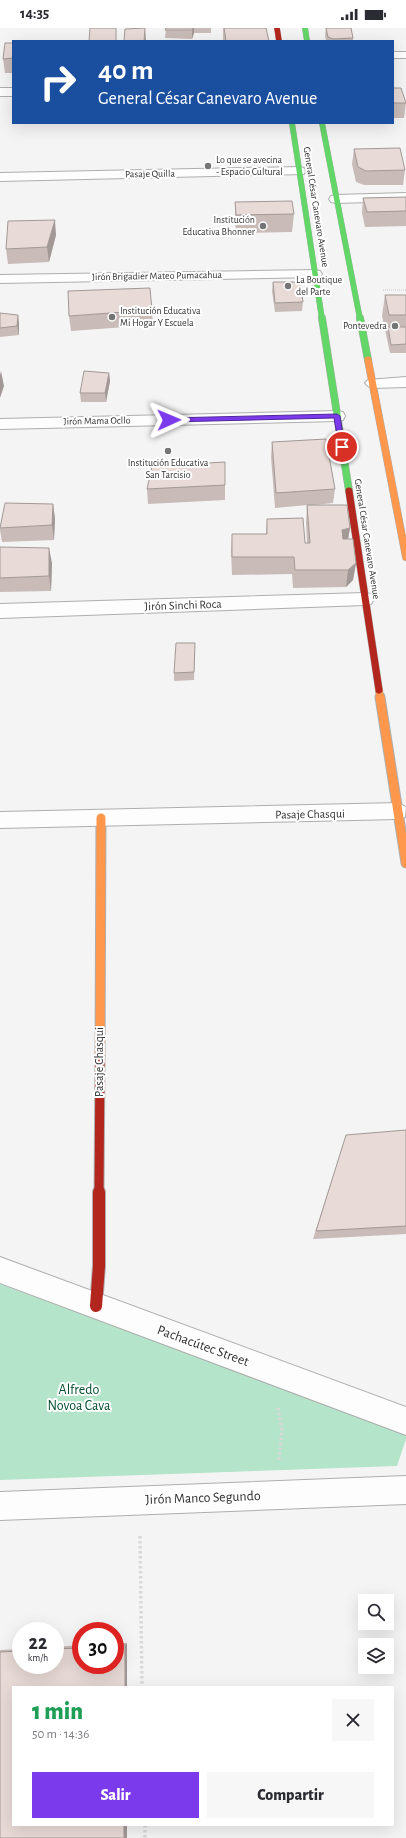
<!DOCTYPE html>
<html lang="es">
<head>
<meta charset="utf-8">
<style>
  body { margin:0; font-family:"Alegreya Sans",sans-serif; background:#f7f7f7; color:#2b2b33; height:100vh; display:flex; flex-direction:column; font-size:15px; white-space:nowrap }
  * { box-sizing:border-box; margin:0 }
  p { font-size:13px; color:#7c7c81 }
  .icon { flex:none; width:22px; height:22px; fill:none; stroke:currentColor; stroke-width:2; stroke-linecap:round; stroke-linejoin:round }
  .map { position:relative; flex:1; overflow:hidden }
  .side { position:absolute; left:12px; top:1658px; width:382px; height:140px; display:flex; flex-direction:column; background:#fff; border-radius:0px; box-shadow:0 4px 16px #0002 }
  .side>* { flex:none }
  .guide { position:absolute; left:12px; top:12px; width:382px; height:84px; border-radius:0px; box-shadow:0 4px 16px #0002; background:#1a4fa0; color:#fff; overflow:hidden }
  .controls { position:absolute; left:358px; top:1566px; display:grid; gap:8px }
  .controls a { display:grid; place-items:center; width:36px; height:36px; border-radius:0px; background:#fff; box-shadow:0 4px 16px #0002; font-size:20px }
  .speed { position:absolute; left:12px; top:1594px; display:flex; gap:8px; font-size:20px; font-weight:700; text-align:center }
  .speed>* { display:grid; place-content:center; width:52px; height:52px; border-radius:50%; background:#fff; box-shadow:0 4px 16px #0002; line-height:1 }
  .speed small { font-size:10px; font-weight:400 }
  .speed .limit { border:6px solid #d22; background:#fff; color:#111 }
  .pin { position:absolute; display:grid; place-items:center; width:34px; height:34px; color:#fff; margin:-17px; border:2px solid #fff; border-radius:50%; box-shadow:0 1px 4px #0007 }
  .me { position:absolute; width:44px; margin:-22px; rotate:89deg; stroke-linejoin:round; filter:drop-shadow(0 0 3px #0008) }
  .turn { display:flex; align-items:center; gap:14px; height:84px; padding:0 20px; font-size:18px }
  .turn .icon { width:52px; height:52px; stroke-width:2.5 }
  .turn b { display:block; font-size:28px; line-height:34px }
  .round { display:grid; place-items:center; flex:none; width:42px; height:42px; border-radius:0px; background:#f7f7f7 }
  .head { display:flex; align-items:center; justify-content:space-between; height:68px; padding:0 20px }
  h1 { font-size:24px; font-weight:800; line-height:30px; color:#1e9e55 }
  .button { display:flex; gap:8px; margin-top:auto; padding:8px 20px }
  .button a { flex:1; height:46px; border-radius:0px; background:#7c3aed; color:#fff; font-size:16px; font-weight:800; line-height:46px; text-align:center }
  .button a+a { background:#f7f7f7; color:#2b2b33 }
  .status { display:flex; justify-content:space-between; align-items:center; height:28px; padding:0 20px; background:#fff; direction:ltr }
  .status svg { height:11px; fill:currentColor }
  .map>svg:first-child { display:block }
</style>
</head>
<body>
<div class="status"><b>14:35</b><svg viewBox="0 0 49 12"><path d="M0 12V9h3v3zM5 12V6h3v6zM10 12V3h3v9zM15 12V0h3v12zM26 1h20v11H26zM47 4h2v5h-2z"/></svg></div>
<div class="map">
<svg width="406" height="1810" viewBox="0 0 406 1810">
  <rect width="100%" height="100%" fill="#f4f4f5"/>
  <!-- green -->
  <path fill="#b4e4ca" d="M0,1256L406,1406V1411L397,1438L0,1452Z"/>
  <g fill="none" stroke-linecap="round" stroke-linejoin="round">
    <!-- street casing -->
    <g stroke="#aeaeae" stroke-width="2">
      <path id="street" d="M393,24H406V30H393Z
        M0,60H13V68H0Z
        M299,139L304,140L305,143L304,146L0,153V145Z
        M406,165V173L336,175L331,174L329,171L331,168L336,167Z
        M315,242L320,243L322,246L320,249L0,255V247Z
        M406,349V359L373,360L368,358L365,355L368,352Z
        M337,383L343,384L345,388L343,392L337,393L0,401V391Z
        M365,565L371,566L374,571L371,576L365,577L0,590V576Z
        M398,775L406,779L405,789L398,791L0,800V784Z
        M0,1229L406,1379V1407L0,1255Z
        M406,1448V1476L0,1492V1464Z"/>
    </g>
    <!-- fast-far1 casing -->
    <g stroke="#aeaeae" stroke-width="6">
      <path id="fast-far1" d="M305,0L307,13
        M292,95L322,291
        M322,95L360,291"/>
    </g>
    <!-- fast casing -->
    <g stroke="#aeaeae" stroke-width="8">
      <path id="fast" d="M322,290L349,463
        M360,290L368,332"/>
    </g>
    <!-- slow-far1 casing -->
    <g stroke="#aeaeae" stroke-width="8">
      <path id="slow-far1" d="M368,332L406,529
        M379,662L380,670"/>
    </g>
    <!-- slow casing -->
    <g stroke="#aeaeae" stroke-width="11">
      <path id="slow" d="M380,669L406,835
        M100,1028L101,790"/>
    </g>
    <!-- jam-far3 casing -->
    <g stroke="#aeaeae" stroke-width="6">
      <path id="jam-far3" d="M277,0L279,13"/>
    </g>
    <!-- jam-far2 casing -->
    <g stroke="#aeaeae" stroke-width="8">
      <path id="jam-far2" d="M349,463L379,662"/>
    </g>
    <!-- jam-far1 casing -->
    <g stroke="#aeaeae" stroke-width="11">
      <path id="jam-far1" d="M99,1165L100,1028"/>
    </g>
    <!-- jam casing -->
    <g stroke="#aeaeae" stroke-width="14">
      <path id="jam" d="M96,1278L99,1238V1164"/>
    </g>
    <!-- path-far1 -->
    <path stroke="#d7d8d8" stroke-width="1.5" stroke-dasharray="1 1" stroke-linecap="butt" d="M383,262H406"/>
    <!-- path -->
    <path stroke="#d7d8d8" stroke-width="3.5" stroke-dasharray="2.5 2.5" stroke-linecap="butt" d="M278,1380L282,1402L279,1433
      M140,1508L142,1659
      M145,1797V1810"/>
    <!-- street -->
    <use href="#street" fill="#fdfdfe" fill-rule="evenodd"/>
    <!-- fast-far1 -->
    <use href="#fast-far1" stroke="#63d668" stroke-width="5.5"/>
    <!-- fast -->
    <use href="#fast" stroke="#63d668" stroke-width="7"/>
    <!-- slow-far1 -->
    <use href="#slow-far1" stroke="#ff974d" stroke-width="7"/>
    <!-- slow -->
    <use href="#slow" stroke="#ff974d" stroke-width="9"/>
    <!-- jam-far3 -->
    <use href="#jam-far3" stroke="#b3261e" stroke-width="5.5"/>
    <!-- jam-far2 -->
    <use href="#jam-far2" stroke="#b3261e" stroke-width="7"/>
    <!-- jam-far1 -->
    <use href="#jam-far1" stroke="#b3261e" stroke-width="9"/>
    <!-- jam -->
    <use href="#jam" stroke="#b3261e" stroke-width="12"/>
  </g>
  <!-- wall -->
  <path fill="#c8bbb8" d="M166,0H211V5H194L192,11L165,10Z
    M223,0L269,13H223Z
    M326,0H351L353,10V13H326L325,7Z
    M13,15V45H5L3,31Z
    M393,60L406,75L404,90H393Z
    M354,121L405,142L403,157H364L356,154L352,136Z
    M406,169V198L365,199L362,185L363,170Z
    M235,174L294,186L292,204L236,205L235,192Z
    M56,207L49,234L8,236L6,221Z
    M273,254L303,274L302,283L275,284L272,263Z
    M385,267H406V325H390L382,288Z
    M152,282L153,297L71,303L69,288Z
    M0,285L19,295V307L0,309Z
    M109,345L110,353L106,374H81L80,365Z
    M272,414L335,461L333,475L314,477L350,500L348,511L356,535L353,552L346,559L293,560L292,546L232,547L231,524L232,506H266L267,491L305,515H307L306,495L307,477L275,480L271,429Z
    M225,434V472L148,476L147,461Z
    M53,476L55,491L54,512L2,514L0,502V498Z
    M0,519L52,535L51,563L0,564Z
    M195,623L194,652L174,653V645Z
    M406,1102V1206L313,1211L343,1117Z
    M115,1615H127V1659H13V1797H127V1810H0V1622L21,1621V1637H55V1619L81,1617V1637H115Z"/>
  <!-- shaded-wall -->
  <path fill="#a29996" d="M145,0L146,13H144Z
    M193,0H194V5L192,11V2Z
    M55,192L56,207L49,234L47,219Z
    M18,287L19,295V307L17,298Z
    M1,343L4,358L0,370V347Z
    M109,345L110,353L106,374L105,365Z
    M53,476L55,491L54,512L52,497Z
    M350,500L347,518L340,520L342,502Z
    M49,520L52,535L51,563L49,548Z
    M356,535L353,552L346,559L348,542Z
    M127,1615V1659H125V1617Z
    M124,1797H127V1810H124Z"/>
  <!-- building -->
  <path fill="#e8dad6" stroke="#a29996" d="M90,0H116V13H89Z
    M145,0L144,13H124L125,1Z
    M166,0H193L192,2H165Z
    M224,0H266L269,13H226Z
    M326,0H351L353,10L333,11L328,9Z
    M5,15H13V30L3,31Z
    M393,60H401L406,75H393Z
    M400,120L405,142L366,143L358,139L354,121Z
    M406,169V183L367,184L363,170Z
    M292,173L294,186L236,187L235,174Z
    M55,192L47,219L6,221L8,193Z
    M273,254H294L301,258L303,274L275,275Z
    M150,260L152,282L69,288L68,263Z
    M385,267H406V287H389Z
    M0,285L18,287L17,298L0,300Z
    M388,299H406V316L391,317Z
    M84,343L109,345L105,365H80Z
    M326,411L335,461L276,465L272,414Z
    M225,434V457L147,461L152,438Z
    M5,475L53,476L52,497L0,500Z
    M307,477H347L350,500L342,502L343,511H353L356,535L348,542H295L294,529H232V506H267V491L303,490L305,515H310Z
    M0,519L49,520V548L0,550Z
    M176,615H195L194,644L174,645Z
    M406,1102V1198L316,1203L346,1107Z
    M125,1617V1659H13V1797H124V1810H0V1624L21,1623V1637H55V1621L81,1620V1637H115V1618Z"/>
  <!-- route -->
  <path fill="#7c3aed" stroke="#51269a" d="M337,386L340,388L345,419L342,421L339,419L334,390L169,394L165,392L169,390Z"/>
  <!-- markers -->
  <g fill="#757576" stroke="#fff" stroke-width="1.5">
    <circle cx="208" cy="138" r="4"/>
    <circle cx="263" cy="198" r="4"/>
    <circle cx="288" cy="258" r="4"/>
    <circle cx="112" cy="289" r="4"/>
    <circle cx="395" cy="298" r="4"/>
    <circle cx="168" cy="423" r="4"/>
  </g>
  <g text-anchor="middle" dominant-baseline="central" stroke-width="4" stroke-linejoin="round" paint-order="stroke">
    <!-- far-poi labels -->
    <g font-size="10" fill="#313132" stroke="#fff" text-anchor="start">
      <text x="216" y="132">Lo que se avecina<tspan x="216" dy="12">- Espacio Cultural</tspan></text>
      <text x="255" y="192" text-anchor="end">Institución<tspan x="255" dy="12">Educativa Bhonner</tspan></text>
      <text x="296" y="252">La Boutique<tspan x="296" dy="12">del Parte</tspan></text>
      <text x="120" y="283">Institución Educativa<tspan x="120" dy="12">Mi Hogar Y Escuela</tspan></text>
      <text x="387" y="298" text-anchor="end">Pontevedra</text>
      <text x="168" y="435" text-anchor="middle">Institución Educativa<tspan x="168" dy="12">San Tarcisio</tspan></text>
    </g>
    <!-- far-street labels -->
    <g font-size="10" fill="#313132" stroke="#fff">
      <text transform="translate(150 146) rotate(-1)">Pasaje Quilla</text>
      <text transform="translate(316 179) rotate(81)">General César Canevaro Avenue</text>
      <text transform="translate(157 248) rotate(-1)">Jirón Brigadier Mateo Pumacahua</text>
      <text transform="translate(97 393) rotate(-1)">Jirón Mama Ocllo</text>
      <text transform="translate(367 511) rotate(81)">General César Canevaro Avenue</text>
    </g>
    <!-- street labels -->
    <g font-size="12" fill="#313132" stroke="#fff">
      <text transform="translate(183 577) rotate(-2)">Jirón Sinchi Roca</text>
      <text transform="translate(310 786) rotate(-1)">Pasaje Chasqui</text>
      <text transform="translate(99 1034) rotate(-90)">Pasaje Chasqui</text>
    </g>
    <!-- near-street labels -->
    <g font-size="14" fill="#313132" stroke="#fff">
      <text transform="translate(203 1318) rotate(20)">Pachacútec Street</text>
      <text transform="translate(203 1470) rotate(-2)">Jirón Manco Segundo</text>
    </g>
    <!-- near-park labels -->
    <g font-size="14" fill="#034f2f" stroke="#fff">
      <text x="79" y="1362">Alfredo<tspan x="79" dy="16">Novoa Cava</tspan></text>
    </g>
  </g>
</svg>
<div class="controls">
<a><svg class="icon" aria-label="search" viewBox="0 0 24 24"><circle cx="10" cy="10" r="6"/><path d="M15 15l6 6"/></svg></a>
<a><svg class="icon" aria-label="layers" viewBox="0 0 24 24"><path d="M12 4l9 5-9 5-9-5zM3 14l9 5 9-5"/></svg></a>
</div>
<div class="speed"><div>22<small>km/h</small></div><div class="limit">30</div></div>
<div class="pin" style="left:342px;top:419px;background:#d93025"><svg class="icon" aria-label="arrive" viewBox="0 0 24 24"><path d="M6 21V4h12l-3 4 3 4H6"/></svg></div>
<svg class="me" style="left:169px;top:392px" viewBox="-20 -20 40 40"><path d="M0-17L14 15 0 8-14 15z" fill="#7c3aed" stroke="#fff" stroke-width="4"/></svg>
<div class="guide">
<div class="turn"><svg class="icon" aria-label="right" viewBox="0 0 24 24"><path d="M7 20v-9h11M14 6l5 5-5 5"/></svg><div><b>40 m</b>General César Canevaro Avenue</div></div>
</div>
<section class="side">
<div class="head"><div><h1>1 min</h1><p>50 m · 14:36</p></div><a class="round"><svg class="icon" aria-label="close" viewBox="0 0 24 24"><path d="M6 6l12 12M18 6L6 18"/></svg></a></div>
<div class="button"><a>Salir</a><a>Compartir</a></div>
</section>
</div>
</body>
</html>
